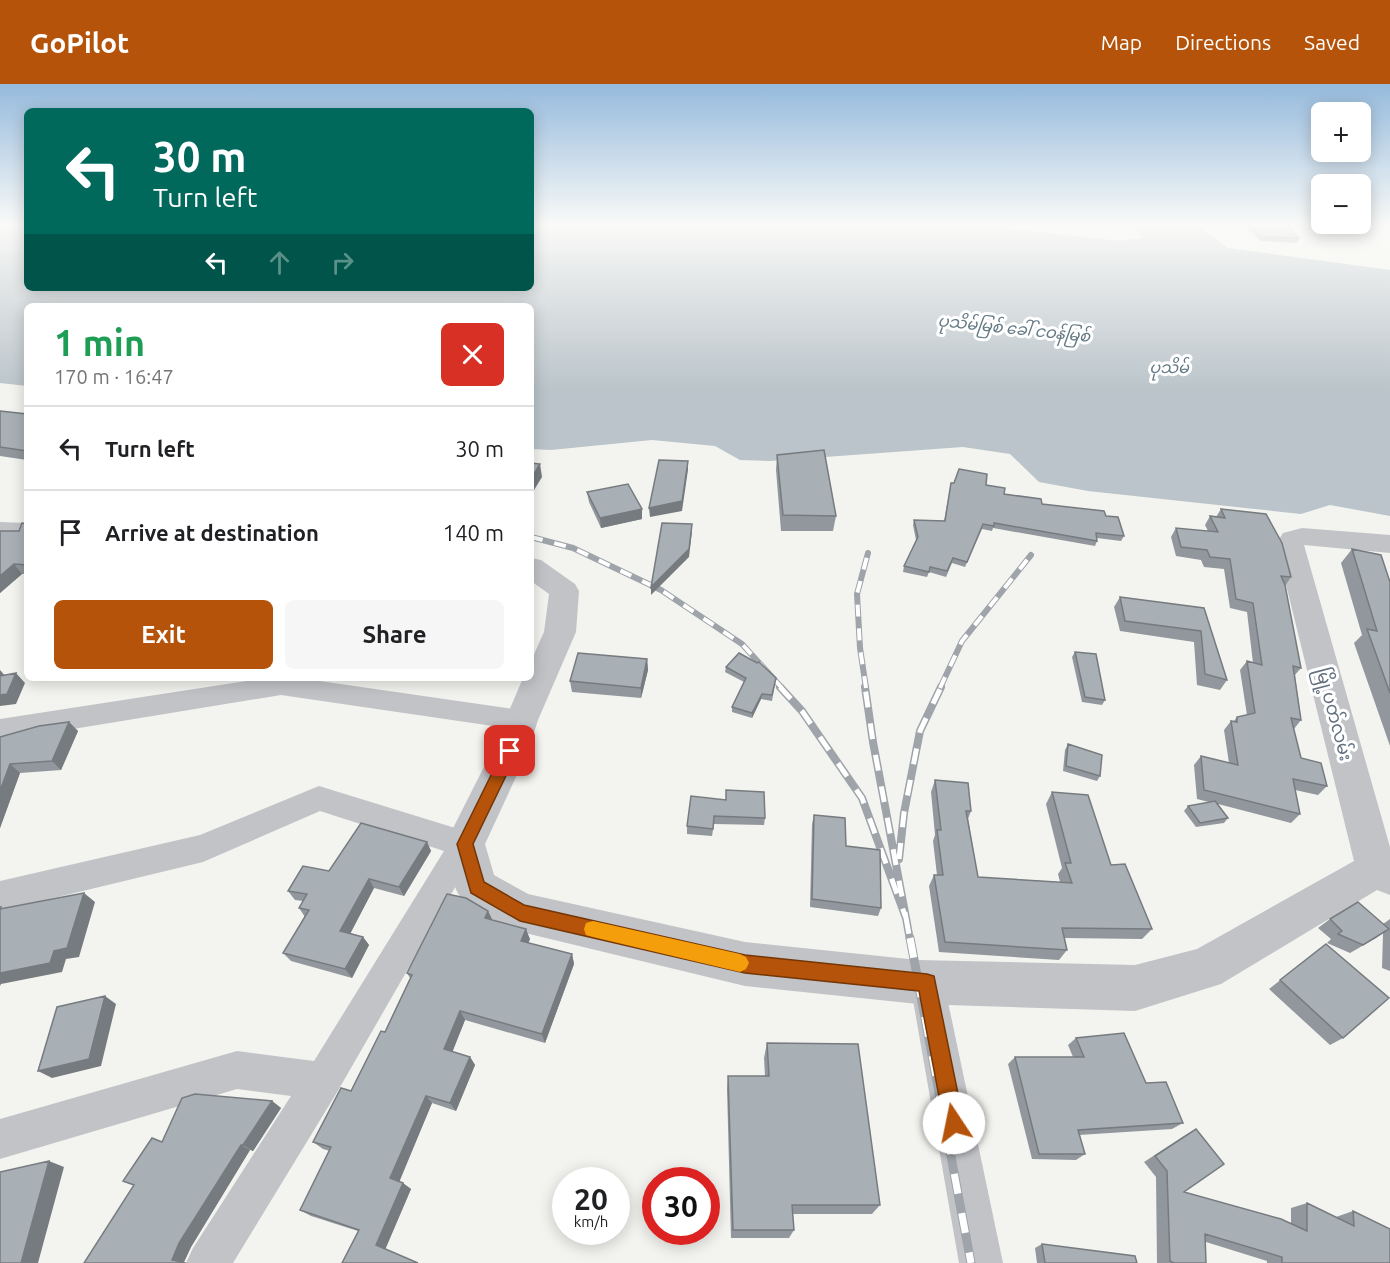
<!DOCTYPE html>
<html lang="en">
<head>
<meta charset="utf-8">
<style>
  body { margin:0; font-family:Ubuntu,"Noto Sans Myanmar",sans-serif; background:#f6f6f6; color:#202124; height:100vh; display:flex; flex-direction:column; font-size:22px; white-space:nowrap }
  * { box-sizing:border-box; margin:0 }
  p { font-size:20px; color:#757577 }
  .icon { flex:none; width:33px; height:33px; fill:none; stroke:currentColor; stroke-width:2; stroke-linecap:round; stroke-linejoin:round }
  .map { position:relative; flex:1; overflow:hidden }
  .details { position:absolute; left:24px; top:219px; width:510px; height:378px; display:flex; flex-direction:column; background:#fff; border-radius:9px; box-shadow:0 3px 15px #0003 }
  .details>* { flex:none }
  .top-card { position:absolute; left:24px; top:24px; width:510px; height:183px; border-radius:9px; box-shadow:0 3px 15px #0003; background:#00695c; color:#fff; overflow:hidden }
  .buttons { position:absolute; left:1311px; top:18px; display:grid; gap:12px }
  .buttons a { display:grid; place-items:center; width:60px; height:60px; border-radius:9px; background:#fff; box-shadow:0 3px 15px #0003; font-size:30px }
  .speed { position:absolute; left:552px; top:1083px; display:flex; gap:12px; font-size:30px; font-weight:700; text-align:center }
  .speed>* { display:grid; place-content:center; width:78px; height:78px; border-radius:50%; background:#fff; box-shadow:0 3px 15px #0003; line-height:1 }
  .speed small { font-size:15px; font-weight:400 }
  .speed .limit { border:9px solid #d22; background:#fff; color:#111 }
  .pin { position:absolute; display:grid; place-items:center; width:51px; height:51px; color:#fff; margin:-26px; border-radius:12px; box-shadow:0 3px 9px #0006 }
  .me { position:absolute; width:66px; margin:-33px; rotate:349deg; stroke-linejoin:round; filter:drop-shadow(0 0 4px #0008) }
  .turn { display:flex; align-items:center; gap:21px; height:126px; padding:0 30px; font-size:27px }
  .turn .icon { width:78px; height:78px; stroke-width:2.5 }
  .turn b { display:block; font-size:42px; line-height:51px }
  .lanes { display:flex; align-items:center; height:57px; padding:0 30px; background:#0003; justify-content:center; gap:30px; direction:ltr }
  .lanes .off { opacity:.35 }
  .round { display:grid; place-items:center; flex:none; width:63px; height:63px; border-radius:9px; background:#f6f6f6 }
  .head { display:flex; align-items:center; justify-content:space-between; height:102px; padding:0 30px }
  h1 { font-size:36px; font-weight:600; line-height:45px; color:#1e9e55 }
  .cta { display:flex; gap:12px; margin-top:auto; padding:12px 30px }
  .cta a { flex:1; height:69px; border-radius:9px; background:#b45309; color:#fff; font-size:24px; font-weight:600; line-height:69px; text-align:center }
  .cta a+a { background:#f6f6f6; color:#202124 }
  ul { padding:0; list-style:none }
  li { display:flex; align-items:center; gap:18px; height:84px; padding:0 30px; border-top:2px solid #e0e0e0 }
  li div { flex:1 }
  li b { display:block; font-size:22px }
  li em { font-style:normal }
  header { display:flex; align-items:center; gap:36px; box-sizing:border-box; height:84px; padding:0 30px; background:#b45309; color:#fff }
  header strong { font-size:28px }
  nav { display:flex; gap:33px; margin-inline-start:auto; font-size:21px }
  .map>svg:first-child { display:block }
</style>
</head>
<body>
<header>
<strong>GoPilot</strong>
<nav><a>Map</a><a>Directions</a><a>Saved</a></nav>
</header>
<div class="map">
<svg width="1390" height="1179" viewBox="0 0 1390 1179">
  <rect width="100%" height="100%" fill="#f3f4ef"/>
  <!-- water -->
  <path fill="#bac4ca" d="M0,141H27V204H531V141H974L1120,157L1142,154L1135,141H1197L1228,164L1390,186V432L1330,421L1301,430L1088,407L1039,398L1010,370L963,363L770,377L740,376L715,362L652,356L551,366L531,365V222H27V302L0,299Z"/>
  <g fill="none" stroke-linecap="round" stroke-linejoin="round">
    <!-- minor -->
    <path fill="#c1c3c7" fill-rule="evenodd" d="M265,594H299L521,626L531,629L534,636L531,643L521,646L281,611L0,657V635Z
      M319,702L465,747L476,750L480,760L336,1010L233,1179H186L193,1164L291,1012L237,1005L0,1075V1035L237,967L314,977L444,767L320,727L203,778L0,827V797L200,751Z
      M927,882L939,887L944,899L1003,1179H959L910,899L915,887Z"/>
    <!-- tertiary -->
    <path fill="#c1c3c7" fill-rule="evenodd" d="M0,438L27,439V455L0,454Z
      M1302,444L1390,451V469L1304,461L1390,763V811L1377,806L1221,900L1135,927L918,920L745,902L521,848C509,843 469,825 462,815C451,802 449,776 445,760L492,667L523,594H531V577L544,548L549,510L531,497V474L541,476L575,500L579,507L576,548L538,636L528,667L485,760L494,791L528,810L745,858L918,876L1135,881L1197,865L1354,777L1276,460L1283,449Z"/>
    <!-- rail-far2 casing -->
    <g stroke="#9fa4aa" stroke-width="6">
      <path id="rail-far2" d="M531,453L573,464L661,506L742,560L782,604
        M866,604L860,564L857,510L868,469
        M940,604L962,557L1031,471"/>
    </g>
    <!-- rail-far1 casing -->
    <g stroke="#9fa4aa" stroke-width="8">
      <path id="rail-far1" d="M780,603L802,627L862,714L906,834L873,658L865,603
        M899,775L904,729L920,647L941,603
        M906,834L910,856"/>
    </g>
    <!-- rail casing -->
    <g stroke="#9fa4aa" stroke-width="9">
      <path id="rail" d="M910,854L971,1179"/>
    </g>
    <!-- rail-far2 -->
    <use href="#rail-far2" stroke="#fff" stroke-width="4" stroke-dasharray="12" stroke-linecap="butt"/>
    <!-- rail-far1 -->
    <use href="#rail-far1" stroke="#fff" stroke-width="5" stroke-dasharray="16" stroke-linecap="butt"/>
    <!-- rail -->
    <use href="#rail" stroke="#fff" stroke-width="7" stroke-dasharray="20" stroke-linecap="butt"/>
  </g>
  <!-- wall -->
  <path fill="#91979c" d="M1243,141H1287L1299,154L1297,159L1261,157Z
    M0,327L27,330V376L0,372Z
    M777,371L836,432L833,447H781L776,386Z
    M951,399L986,401L1004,410L1042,420L1106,432L1124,452L1121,457L1097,454V457L1095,462L993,444L992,447L982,445L965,483L952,479L946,493L929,488L927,493L903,488L904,482L916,456L913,441L914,436L944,437Z
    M587,408L642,425V435L601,444L589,418Z
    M1221,425L1291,493L1285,502L1301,584L1295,591L1301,636L1294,645L1301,674L1327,702L1318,711L1295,706L1300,730L1291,739L1218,720L1228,734L1224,739L1196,743L1184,727L1188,722L1209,718L1197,715L1194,681L1201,672L1229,679L1224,646L1231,637H1234L1237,633L1247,631L1240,586L1247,577L1253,579L1247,528L1230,524L1224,485L1204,483L1201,476L1176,472L1171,453L1176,444L1208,447L1205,441L1210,432L1216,433Z
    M27,440V490H22L0,509V447H19Z
    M1352,465L1390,498V662L1354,559L1362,551L1341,479Z
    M1120,513L1204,524L1227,596L1220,606L1197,601L1194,558L1120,547L1114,523Z
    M1075,568L1105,616L1102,621L1082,618L1072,573Z
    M647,575L648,586L641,614L572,608L570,597Z
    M726,583L775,600L772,617L761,615L752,634L732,628V623L744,598L725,588Z
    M69,638L78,647L61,686L20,689L0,744V653Z
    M1068,660L1100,692L1097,697L1063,687L1065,666Z
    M935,696L971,727L968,735L978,793L1060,798L1058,790L1062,784L1046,720L1052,708L1111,781L1152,845L1142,855L1064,854L1067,866L1059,876L939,868L929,802L934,791H937L933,757L935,751L931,708Z
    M726,716L765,734L764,741L714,740L712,752L687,750V742Z
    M814,731L846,762L881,824L878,832L810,823L812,740Z
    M427,758L431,767L404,812L374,804L350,849L363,853L369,861L352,894L291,877L283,869L305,833L299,824L303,817L295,816L288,807L329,787Z
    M488,827L492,836L530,855L528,859L572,870L574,880L545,959L465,936L452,968L470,973L475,981L456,1027L432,1019L399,1097L411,1105L385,1165L342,1179L358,1147L311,1132L300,1126L330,1067L323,1065L313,1058L351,1007L385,948L410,894L407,889Z
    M1330,835L1383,840L1390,835V887L1382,884L1383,849L1350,869L1327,859L1331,855L1318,844Z
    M1326,860L1343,954L1330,961L1269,905Z
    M1076,954L1146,999L1183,1039L1172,1045L1079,1051L1085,1070L1076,1076L1032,1075L1008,980L1015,973H1073L1068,961Z
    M767,959L880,1121L872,1130H792L794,1146L789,1154H731L727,1005L728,992H765L764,974Z
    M272,1017L281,1024L253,1067L250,1066L191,1163L184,1178L187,1179H84L162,1058Z
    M1196,1045L1184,1108L1291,1140V1124L1307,1119L1336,1134V1133L1353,1127L1390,1179H1267V1177L1206,1158V1179H1157L1156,1093L1144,1078L1184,1052Z
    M1042,1160L1137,1179H1037L1035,1164Z"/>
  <!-- shaded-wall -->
  <path fill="#767b7f" d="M688,377V386L682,427L650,433L649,424Z
    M540,380L542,393L531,411V395Z
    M642,425V435L601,444L600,434Z
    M692,440V448L689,473L651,511V503Z
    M14,480L22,490L0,509V492Z
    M647,575L648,586L641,614V604Z
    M0,586L7,594L0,600Z
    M16,589L25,599L16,620L0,622V611Z
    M762,610L761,615L752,634V629Z
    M69,638L78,647L61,686L52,677Z
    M10,680L20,689L0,744V707Z
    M427,758L431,767L404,812L399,803Z
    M369,795L374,804L347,856L340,847Z
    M84,809L95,818L79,873L66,875L62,888L1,900L0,902V889L54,867Z
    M488,827L493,837L485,834Z
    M526,845L530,855L525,867L521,857Z
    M1389,845L1376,854L1350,869Z
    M363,853L369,861L352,894L345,885Z
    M572,870L574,880L545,959L542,950Z
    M105,912L116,920L101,982L52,994L38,987Z
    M460,927L465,936L450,974L444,965Z
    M470,973L475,981L456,1027L450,1019Z
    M426,1012L432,1019L398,1101L390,1094Z
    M272,1017L281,1024L253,1067L243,1061Z
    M241,1061L250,1066L191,1163L184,1178L187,1179H182L172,1176L179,1159Z
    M49,1077L64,1083L38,1179H21Z
    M403,1099L411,1105L385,1166L376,1161Z"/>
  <!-- building -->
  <path fill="#a9b0b5" stroke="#767b7f" stroke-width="1.5" d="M1249,141H1287L1299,154L1263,153Z
    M0,327L27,330V367L0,363Z
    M824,366L836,432L783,431L777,371Z
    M659,376L688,377L682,417L649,424Z
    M531,379L540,380L531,395Z
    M959,385L987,390L986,401L1005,404L1004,410L1041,415L1042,420L1104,427L1106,432L1118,433L1124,452L1096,449L1097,457L994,439V442L983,440L967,478L953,474L947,487L930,483L929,488L904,482L918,453L914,436L945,437L951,399H954Z
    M628,400L642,425L600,434L587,408Z
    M1221,425L1266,430L1282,459L1291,493L1281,492L1285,501L1301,584L1293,582L1301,636L1291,634L1301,674L1321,679L1327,702L1293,695L1300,730L1204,706L1201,672L1238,681L1231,637L1237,638V633L1255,629L1247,577L1262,581L1253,519L1236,515L1230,475L1210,473L1207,466L1181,463L1176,444L1218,448L1210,432L1225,434Z
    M22,439L27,440V481L14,480L0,492V447H19Z
    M662,439L692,440L689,465L651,503Z
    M1352,465L1381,471L1390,498V609L1367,545L1377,547Z
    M1120,513L1204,524L1227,596L1205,590L1201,547L1125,537Z
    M1075,568L1096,570L1105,616L1085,613Z
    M578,569L647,575L641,604L570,597Z
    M739,569L757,579L759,578L776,594L772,611L762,610L752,629L732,623L746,594L726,583Z
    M16,589L7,610L0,611V592Z
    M69,638L52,677L10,680L0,707V653L39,642Z
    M1068,660L1102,671L1100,692L1066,682Z
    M935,696L968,699L971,727H966L978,793L1072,799L1065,779H1071L1052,708L1088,711L1111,781L1125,780L1152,845L1062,844L1067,866L945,858L934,791H943L937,746H941Z
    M726,706L764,708L765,734L714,732L713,745L687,742L691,712L726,716Z
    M1215,717L1228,734L1200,739L1188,722Z
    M814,731L845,734L846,762L880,766L881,824L812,815Z
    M361,739L427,758L399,803L369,795L340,847L363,853L345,885L283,869L309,826L299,824L307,810L288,807L303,782L329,787Z
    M84,809L67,864L54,867L50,879L0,889V823H1L0,825Z
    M447,810L466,814L488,827L485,834L526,845L521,857L572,870L542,950L460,927L444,965L470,973L450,1019L426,1012L390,1094L403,1099L376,1161L418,1179H342L359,1146L300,1126L331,1063L313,1058L341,1004L351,1007L381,947L385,948L412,891L407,889Z
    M1358,818L1389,845L1363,861L1338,850L1342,847L1330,835Z
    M1326,860L1389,914L1343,954L1280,896Z
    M105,912L89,975L38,987L57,923Z
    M1124,949L1146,999L1166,998L1183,1039L1078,1046L1085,1070H1039L1015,973H1084L1076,954Z
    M767,959L858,960L880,1121H792L794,1146H733L728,992H769Z
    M195,1010L272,1017L243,1061H241L179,1159L172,1176L182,1178V1179H84L134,1101L123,1097L152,1054L162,1058L182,1014Z
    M1196,1045L1224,1080L1184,1108L1281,1135L1307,1147V1119L1354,1142L1353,1127L1390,1145V1179H1282V1173L1205,1150L1206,1179H1174L1170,1177L1167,1087L1155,1072Z
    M49,1077L21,1179H0V1088Z
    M1042,1160L1135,1172L1137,1179H1045Z"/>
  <!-- sky -->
  <linearGradient id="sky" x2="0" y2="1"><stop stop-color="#95badc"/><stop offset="0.46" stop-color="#fafaf8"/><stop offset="1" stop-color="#fafaf8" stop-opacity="0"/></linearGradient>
  <rect width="1390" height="307" fill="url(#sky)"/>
  <!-- route -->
  <path fill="#b45309" stroke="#753606" stroke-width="1.5" d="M510,661L516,663L518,667L473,760L484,798L524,821L745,871L927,890L934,892L964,1039L961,1046L954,1049L947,1046L944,1039L919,907L745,889L520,837L471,809L457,760L505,663Z"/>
  <!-- slow -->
  <path fill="#f59e0b" d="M593,837L740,870L746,873L749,879L746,885L740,888L593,853L586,851L584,845L586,839Z"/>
  <g text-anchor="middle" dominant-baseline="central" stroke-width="6" stroke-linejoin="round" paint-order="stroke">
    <!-- far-water labels -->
    <g font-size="16" font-style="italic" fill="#637984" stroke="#fff">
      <text transform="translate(1014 244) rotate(6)">ပုသိမ်မြစ် ခေါ် ငဝန်မြစ်</text>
      <text x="1169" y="283">ပုသိမ်</text>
    </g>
    <!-- street labels -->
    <g font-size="18" fill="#63707f" stroke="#fff">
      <text transform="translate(1335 630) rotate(75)">မြို့ပတ်လမ်း</text>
    </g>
  </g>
</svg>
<div class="buttons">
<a>+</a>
<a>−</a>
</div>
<div class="speed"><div>20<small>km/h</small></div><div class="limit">30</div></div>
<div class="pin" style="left:510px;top:667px;background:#d93025"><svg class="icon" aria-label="arrive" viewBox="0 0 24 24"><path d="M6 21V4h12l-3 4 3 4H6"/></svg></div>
<svg class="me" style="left:954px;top:1039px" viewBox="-20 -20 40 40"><circle r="19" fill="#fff"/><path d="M0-13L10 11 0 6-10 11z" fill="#b45309"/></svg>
<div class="top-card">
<div class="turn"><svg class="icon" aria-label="left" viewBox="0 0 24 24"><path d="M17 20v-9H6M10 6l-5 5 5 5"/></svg><div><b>30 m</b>Turn left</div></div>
<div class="lanes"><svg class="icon" aria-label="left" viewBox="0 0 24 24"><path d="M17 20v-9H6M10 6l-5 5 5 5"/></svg><svg class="icon off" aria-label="ahead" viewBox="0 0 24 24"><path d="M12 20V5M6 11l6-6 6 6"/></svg><svg class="icon off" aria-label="right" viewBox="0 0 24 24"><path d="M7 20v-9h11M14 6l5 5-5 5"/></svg></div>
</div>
<section class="details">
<div class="head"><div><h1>1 min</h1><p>170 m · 16:47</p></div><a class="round" style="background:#d93025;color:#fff"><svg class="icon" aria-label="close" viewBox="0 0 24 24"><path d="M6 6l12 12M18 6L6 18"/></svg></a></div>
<ul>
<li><svg class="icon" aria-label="left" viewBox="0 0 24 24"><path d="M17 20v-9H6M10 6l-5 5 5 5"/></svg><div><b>Turn left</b></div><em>30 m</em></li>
<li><svg class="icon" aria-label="arrive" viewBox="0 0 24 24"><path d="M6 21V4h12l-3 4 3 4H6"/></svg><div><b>Arrive at destination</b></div><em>140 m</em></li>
</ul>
<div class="cta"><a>Exit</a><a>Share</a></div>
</section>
</div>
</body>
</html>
